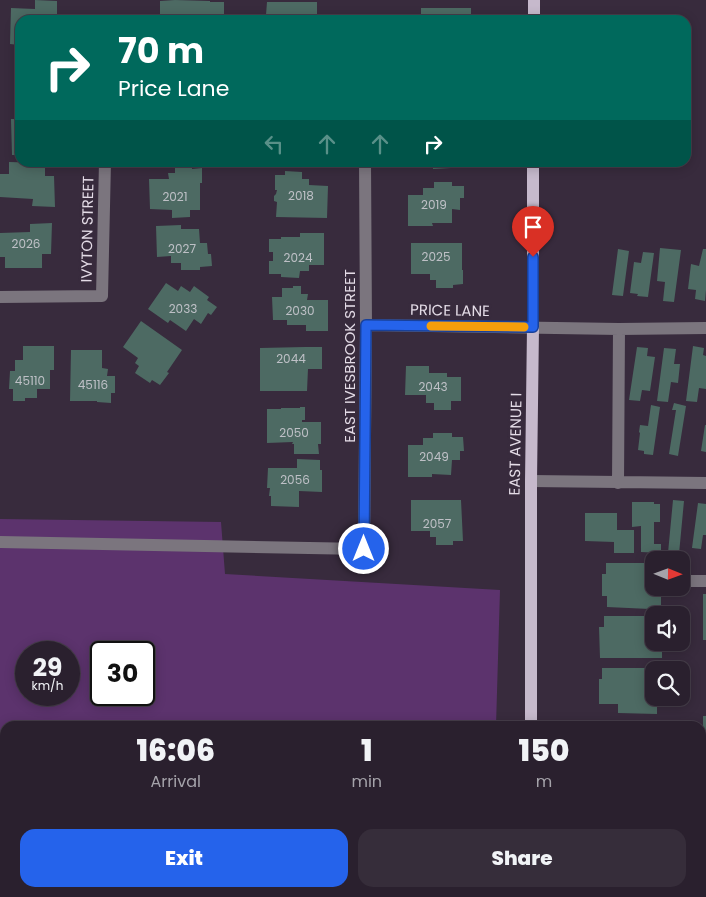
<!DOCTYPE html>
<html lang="en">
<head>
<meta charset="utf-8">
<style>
  body { margin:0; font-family:Poppins,sans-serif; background:#362d3a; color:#f1f3f6; height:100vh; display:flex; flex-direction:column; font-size:19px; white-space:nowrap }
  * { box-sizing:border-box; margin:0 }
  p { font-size:16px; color:#a5a3aa }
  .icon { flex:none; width:28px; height:28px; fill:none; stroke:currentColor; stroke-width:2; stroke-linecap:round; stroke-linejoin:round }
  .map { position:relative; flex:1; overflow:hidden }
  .details { position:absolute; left:0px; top:721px; width:706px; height:176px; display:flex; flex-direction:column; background:#2a202e; border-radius:15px 15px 0 0; box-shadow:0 2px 12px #0003,0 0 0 1px #463e4a }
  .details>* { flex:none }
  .guide { position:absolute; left:15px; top:15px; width:676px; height:152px; border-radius:15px; box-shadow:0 2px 12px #0003,0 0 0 1px #463e4a; background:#00695c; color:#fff; overflow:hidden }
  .needle { width:32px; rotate:91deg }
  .controls { position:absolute; left:645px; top:551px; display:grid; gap:10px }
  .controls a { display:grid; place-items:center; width:45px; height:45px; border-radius:10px; background:#2a202e; box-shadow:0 2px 12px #0003,0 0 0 1px #463e4a; font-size:25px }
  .speed { position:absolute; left:15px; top:641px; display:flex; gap:10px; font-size:25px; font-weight:700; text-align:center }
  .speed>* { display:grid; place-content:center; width:65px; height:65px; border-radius:50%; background:#2a202e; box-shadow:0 2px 12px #0003,0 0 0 1px #463e4a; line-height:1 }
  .speed small { font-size:12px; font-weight:400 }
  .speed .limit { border:2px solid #111; border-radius:8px; background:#fff; color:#111 }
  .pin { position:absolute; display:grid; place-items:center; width:42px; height:42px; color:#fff; margin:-51px -21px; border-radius:50% 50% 50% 0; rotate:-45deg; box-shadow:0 0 5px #0007 }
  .pin .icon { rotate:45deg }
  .me { position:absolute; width:55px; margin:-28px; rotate:0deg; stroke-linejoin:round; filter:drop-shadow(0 0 4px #0008) }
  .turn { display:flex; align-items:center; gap:18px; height:105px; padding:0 20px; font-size:22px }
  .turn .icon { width:65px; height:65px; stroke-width:2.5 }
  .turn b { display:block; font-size:35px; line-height:42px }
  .lanes { display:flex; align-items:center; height:48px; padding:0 20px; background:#0003; justify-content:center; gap:25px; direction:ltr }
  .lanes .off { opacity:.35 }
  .eta { display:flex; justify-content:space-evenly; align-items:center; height:85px; text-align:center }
  .eta b { font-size:30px; font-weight:800; line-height:35px }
  .cta { display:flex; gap:10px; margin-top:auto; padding:10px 20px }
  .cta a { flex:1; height:58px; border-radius:15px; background:#2563eb; color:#fff; font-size:20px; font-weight:800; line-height:58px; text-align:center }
  .cta a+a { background:#362d3a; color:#f1f3f6 }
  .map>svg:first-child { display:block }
</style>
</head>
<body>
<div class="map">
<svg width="706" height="897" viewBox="0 0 706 897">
  <rect width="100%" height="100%" fill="#382b3d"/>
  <!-- grass -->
  <path fill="#5c336d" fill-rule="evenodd" d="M0,519L221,522L225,574L500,590L496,726H5V892H491V897H0ZM26,652H69V695H26ZM101,652H144V695H101Z"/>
  <!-- building -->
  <path fill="#4d6a63" d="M35,0L57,1V20H20V45L10,44L11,8L35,9Z
    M175,0L210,1V2H224V20H160V1Z
    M267,2H317V20H264L266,15Z
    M421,8H471V20H421Z
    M18,52H20V88H17Z
    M11,119H20V155H12Z
    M9,162L45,163V176H54L55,207L32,206L33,199L0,197V174H9Z
    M433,162H451V168L433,169Z
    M175,165H192V169L202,168V183H200V210H190V217L172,218V210L150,209L149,179H169L168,173H175Z
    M285,171L302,172V179H309V185L328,186L327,218L276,217L277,202L274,201V196L276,194L277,190H275V175H285Z
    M434,182H452V186H464V198H460V210L452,209V223H432L433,226H408V195H423V188H434Z
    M52,223L51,254H42V268H5V257H0V233L30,232V224Z
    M181,225V229H199L200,243H207L208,254H211L212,266L200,267V270H181V263H171V256L157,257L156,226Z
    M300,233H324V265H309V271H300L299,278L281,277V274H269V261H273V252H269V239H281V237H300Z
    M411,243H462V270H463V284L453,285V288H436V280H430V274H411Z
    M660,248L681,250L674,302L663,301L665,282L657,281Z
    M618,249L629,251L623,296L612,295Z
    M703,249H706V290L705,301L695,299L696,290L688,289L691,264L699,266Z
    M643,252L654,253L648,297L637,296L638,294L630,293L634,262L641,263Z
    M166,283L178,291L181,286L190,292L194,286L209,297L207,300L217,307L211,315L208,313L201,324L194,319L186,331L170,320L168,323L148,309Z
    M293,286H301V294H308L307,300H328V331H306V325H287V320H273L272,297H282V288H293Z
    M141,321L182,350L167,372L169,373L160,385L152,380L150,383L135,373L139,366L135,363L138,358L123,347Z
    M23,346H54V370H50V389H37V398H25V401H13V389H9L10,371H15V360H23Z
    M693,346L704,348L703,355L706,356V389L699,388L697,402L686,401Z
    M305,347H322V369H308L307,391H260V348Z
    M637,347L648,348L647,356L655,357L650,391L642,390L640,401L629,400Z
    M664,348L676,349L674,364H680L678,383L671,382L668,402L657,401Z
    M71,350H102V368L108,369L107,376H115V393H111V403L97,402V401H70Z
    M406,366H429V373H447V377H461V401H451V410H434V403H426V395H405Z
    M674,403L686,406L678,456L669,454L676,410H672Z
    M651,405L660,407L653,455L644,454V451L638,450L640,433L639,432L640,425L648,426Z
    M300,407H305V420H302V422H321V444H318L319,454H294V444H292L293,442L267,443V409H281V408H300Z
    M705,425H706V452L701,451Z
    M433,433H452V437H463L464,451H460V460H452L451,475L432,474V477H408V445H423V438H433Z
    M297,459L320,460V470H322V492L299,491V507L271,506V496H269L270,488H267L268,468H297Z
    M411,500H461L463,541H453V545H436V537H430V531H411Z
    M673,500L684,501L679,554L668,553Z
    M632,502H654V504H660V522H654V544H661V553L641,552V526L632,527Z
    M698,503L706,504V535H703L701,549L692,548Z
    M585,513H617V530H634V553H614V542L585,541Z
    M606,563H654V588H661V607H651L650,609L607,607V596H602V574H606Z
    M703,594H706V640H703Z
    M604,616H654V642H662V658H600L599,627H604Z
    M602,668H661L660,670H654V698H657V714L618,713V704H599V679H602Z
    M703,716H706V748H703Z
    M599,892H658V897H599Z"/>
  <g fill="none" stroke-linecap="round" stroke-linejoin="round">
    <!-- minor -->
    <path stroke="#7b757e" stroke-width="12" d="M0,297L102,296L105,162
      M366,325L619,329L706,328
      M531,481L706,483
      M618,483L619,329
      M0,542L364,549L366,325L365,162
      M682,581H706
      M701,876H706"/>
    <!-- major -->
    <path stroke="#c6b9cc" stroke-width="12" d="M534,20V0
      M531,726V481L533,327V162
      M531,897V892"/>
  </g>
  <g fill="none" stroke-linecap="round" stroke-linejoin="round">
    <!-- route casing -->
    <g stroke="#184099" stroke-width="12">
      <path id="route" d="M364,549L366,325L533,327V257"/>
    </g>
    <!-- route -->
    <use href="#route" stroke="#2563eb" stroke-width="9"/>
    <!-- slow -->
    <path stroke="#f59e0b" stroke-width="9" d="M431,326L524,327"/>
  </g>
  <g text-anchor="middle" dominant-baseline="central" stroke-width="5" stroke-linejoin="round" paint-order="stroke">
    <!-- number labels -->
    <g font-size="12" fill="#bec0c6">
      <text x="301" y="195">2018</text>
      <text x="175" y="196">2021</text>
      <text x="434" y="204">2019</text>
      <text x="26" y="243">2026</text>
      <text x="182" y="248">2027</text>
      <text x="436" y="256">2025</text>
      <text x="298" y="257">2024</text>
      <text x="183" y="308">2033</text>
      <text x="300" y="310">2030</text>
      <text x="291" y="358">2044</text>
      <text x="30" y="380">45110</text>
      <text x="93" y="384">45116</text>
      <text x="433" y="386">2043</text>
      <text x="294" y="432">2050</text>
      <text x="434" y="456">2049</text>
      <text x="295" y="479">2056</text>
      <text x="437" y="523">2057</text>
    </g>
    <!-- street labels -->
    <g font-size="15" fill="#e4dce7" stroke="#382b3d">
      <text transform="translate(87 229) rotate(-89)">IVYTON STREET</text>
      <text transform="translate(450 310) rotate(1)">PRICE LANE</text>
      <text transform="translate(349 356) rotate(-90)">EAST IVESBROOK STREET</text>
      <text transform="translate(515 444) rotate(-89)">EAST AVENUE I</text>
    </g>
  </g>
</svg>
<div class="controls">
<a><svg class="needle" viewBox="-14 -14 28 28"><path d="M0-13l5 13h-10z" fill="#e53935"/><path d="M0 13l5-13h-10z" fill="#a5a3aa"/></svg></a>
<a><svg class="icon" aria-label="sound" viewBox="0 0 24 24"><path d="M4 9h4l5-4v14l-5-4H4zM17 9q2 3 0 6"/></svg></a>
<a><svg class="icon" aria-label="search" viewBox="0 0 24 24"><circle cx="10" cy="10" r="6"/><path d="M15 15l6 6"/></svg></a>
</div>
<div class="speed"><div>29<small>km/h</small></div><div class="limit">30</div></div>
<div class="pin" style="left:533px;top:257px;background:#d93025"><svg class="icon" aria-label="arrive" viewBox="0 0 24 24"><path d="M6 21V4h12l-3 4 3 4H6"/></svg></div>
<svg class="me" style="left:364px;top:549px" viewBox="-20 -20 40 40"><circle r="17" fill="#2563eb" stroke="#fff" stroke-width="3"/><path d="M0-11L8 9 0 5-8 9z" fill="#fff"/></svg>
<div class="guide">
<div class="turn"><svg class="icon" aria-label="right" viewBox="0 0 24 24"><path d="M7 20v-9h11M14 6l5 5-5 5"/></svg><div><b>70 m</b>Price Lane</div></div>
<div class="lanes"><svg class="icon off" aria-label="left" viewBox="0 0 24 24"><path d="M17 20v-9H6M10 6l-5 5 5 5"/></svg><svg class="icon off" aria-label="ahead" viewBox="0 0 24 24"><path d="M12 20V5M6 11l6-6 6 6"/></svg><svg class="icon off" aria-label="ahead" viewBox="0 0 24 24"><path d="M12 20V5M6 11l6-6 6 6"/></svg><svg class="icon" aria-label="right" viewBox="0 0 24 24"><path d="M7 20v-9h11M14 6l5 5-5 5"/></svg></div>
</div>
<section class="details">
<div class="eta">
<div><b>16:06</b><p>Arrival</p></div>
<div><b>1</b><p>min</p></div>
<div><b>150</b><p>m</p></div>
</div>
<div class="cta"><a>Exit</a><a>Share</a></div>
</section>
</div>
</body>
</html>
